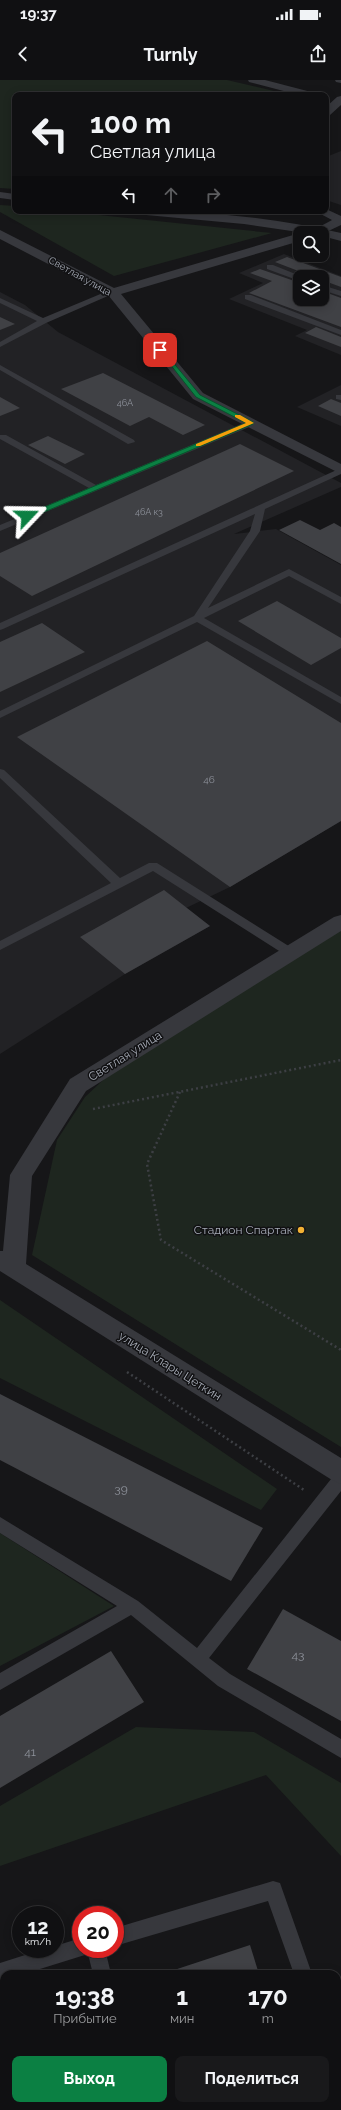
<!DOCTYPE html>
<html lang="ru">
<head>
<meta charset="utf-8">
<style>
  body { margin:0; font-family:Raleway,sans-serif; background:#19191b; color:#f1f3f6; height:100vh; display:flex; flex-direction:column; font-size:15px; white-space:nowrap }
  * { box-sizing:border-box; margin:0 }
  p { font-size:13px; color:#9c9d9f }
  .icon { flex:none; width:22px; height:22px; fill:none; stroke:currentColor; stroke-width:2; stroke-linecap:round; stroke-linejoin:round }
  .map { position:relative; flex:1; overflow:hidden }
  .sheet { position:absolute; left:0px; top:1890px; width:341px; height:140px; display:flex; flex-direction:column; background:#101012; border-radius:12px 12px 0 0; box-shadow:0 2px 10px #0003,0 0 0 1px #303032 }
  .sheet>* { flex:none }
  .hud { position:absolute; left:12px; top:12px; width:317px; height:122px; border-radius:8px; box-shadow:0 2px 10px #0003,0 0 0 1px #303032; background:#101012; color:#f1f3f6; overflow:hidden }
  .fabs { position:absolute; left:293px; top:146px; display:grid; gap:8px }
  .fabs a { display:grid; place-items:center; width:36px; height:36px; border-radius:8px; background:#101012; box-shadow:0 2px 10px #0003,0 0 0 1px #303032; font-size:20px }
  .speed { position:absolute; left:12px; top:1826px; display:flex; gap:8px; font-size:20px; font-weight:700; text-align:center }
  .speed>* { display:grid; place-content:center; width:52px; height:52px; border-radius:50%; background:#101012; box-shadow:0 2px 10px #0003,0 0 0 1px #303032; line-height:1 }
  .speed small { font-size:10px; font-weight:400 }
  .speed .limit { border:6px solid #d22; background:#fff; color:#111 }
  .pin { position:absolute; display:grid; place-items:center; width:34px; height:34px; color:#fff; margin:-17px; border-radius:8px; box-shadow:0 2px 6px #0006 }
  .me { position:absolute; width:44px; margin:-22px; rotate:67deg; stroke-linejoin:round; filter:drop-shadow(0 0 3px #0008) }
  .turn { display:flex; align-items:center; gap:14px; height:84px; padding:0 12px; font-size:18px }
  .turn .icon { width:52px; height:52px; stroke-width:2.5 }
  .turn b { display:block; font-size:28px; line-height:34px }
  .lanes { display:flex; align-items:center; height:38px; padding:0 12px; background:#0003; justify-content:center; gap:20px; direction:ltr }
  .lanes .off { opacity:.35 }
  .eta { display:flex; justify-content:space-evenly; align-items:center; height:68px; text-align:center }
  .eta b { font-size:24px; font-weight:700; line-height:28px }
  .primary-button { display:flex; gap:8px; margin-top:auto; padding:8px 12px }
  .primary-button a { flex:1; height:46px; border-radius:8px; background:#0b8043; color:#fff; font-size:16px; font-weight:700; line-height:46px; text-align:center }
  .primary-button a+a { background:#19191b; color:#f1f3f6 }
  .status { display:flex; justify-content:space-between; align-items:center; height:28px; padding:0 20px; background:#101012; direction:ltr }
  .status svg { height:11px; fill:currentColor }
  header { display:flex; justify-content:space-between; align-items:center; height:52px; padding:0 12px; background:#101012; font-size:18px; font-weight:700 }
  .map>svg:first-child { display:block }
</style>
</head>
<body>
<div class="status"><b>19:37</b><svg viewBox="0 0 49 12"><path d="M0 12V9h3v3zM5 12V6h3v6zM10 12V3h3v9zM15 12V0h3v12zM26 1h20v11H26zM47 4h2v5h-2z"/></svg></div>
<header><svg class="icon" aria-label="back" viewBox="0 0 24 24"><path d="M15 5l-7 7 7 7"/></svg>Turnly<svg class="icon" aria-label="share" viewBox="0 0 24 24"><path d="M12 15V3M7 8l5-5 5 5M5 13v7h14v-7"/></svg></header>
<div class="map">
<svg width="341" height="2030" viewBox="0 0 341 2030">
  <rect width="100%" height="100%" fill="#161618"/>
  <!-- built -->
  <path fill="#222225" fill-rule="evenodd" d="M341,71V125L326,120V77Z
    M284,174L341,196V275L295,256L307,250L229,219L263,203L239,193ZM300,197H322V219H300Z
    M0,212L25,225L58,252L341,403V407L234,454L276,449L341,485V741L230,807L186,828L210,846L125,894L0,974Z
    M341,305V346L297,327Z"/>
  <!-- green -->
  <path fill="#1e261f" d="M0,0H227L291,15H15V109L0,108Z
    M0,125L15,126V131H60L272,153L114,196L0,132Z
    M341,844V1367L32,1175L57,1060L85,1017L116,988Z
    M0,1220L277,1409L261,1430L0,1298Z
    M0,1453L114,1526L0,1586Z
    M136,1647L254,1652L341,1703V1776L266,1695L0,1786V1726Z"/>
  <!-- building -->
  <path fill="#404145" d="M287,177L341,197V207L322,200V197H314L275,182Z
    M260,189L300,203V219H322V211L341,218V247L249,213L272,201L250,193Z
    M0,237L15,244L0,250Z
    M316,247L341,257V267L305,253Z
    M103,293L205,345L183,355L149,337L130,346L61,309Z
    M0,317L20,328L0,336Z
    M331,319L341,323V336L318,326Z
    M48,356L85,374L65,384L28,365Z
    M240,364L294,391L32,516L0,496V473Z
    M300,440L320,450L334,443L341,447V484L279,450Z
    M277,521L341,558V568L311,585L238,541Z
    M42,543L85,572L0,612V562Z
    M207,561L341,643V741L230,807L17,657Z
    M164,810L210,846L125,894L80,857Z
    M0,1314L263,1448L231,1501L0,1380Z
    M283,1529L341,1561V1641L247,1589Z
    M111,1571L144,1622L0,1708V1636Z
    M250,1865L259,1894H162Z
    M4,1916V2026H86L87,2030H0V1957H2L0,1917Z
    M341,2005V2030H180L191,2026H337V2007Z"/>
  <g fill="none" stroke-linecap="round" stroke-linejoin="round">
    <!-- path -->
    <path stroke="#3d3f44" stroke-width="2.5" stroke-dasharray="2 3" stroke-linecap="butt" d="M180,1012L147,1084L161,1160L341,1270
      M93,1029L341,980
      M127,1292L304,1410"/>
    <!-- service -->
    <path fill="#37383d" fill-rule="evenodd" d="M267,185H273L303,197H300V200H297L267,189Z
      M322,205L341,211V216L322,210Z
      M110,210L117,212L46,243L0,267V262L37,241L0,223V218L43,238Z
      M245,215H251L341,250V255L245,219Z
      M0,285L134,360L135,362L128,364L0,290Z
      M336,315H341V320L336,319Z
      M251,340L254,341V345L0,451V445L89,408L0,359V355H6L96,405Z
      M341,388V394L265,429L260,451L208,528L289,489L341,517V524L289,496L204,538L341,617V624L197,542L0,638V631L194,536L250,451L255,434L3,549L0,550V543Z
      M0,689L4,690L120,798L149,783H157L295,870L297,873L295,876H287L153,791L0,870V861L111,803L0,698Z
      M341,1392V1411L209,1578L230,1594L341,1659V1678L218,1606L131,1535L0,1610V1593L117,1526L0,1453V1437L138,1521L197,1568L335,1394Z
      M273,1801L280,1803L312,1894H294L268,1821L115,1866V1848Z
      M81,1858V1869H105L111,1894H93L88,1874L24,1894H4V1900L0,1901V1883L44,1869H55V1866Z"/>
    <!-- minor -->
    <path fill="#37383d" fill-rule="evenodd" d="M248,0H265L315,13L316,15H299L249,2Z
      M335,0H341V3L336,2Z
      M341,16V25L330,35L326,36V27L337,17Z
      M326,129L341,136V145L322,154L308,153L332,140L315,131H326Z
      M0,150L114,208L300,153V161L121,214L203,313L341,384V394L193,319L108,215L0,159Z
      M341,835V851L86,1011L32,1096L26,1184L341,1378V1404L332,1400L0,1191V1171H3L10,1095L70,999L334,837Z"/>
    <!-- tertiary -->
    <path fill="#37383d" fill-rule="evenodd" d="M0,112L15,114V120L0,118Z
      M140,131C208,131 275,138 341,153V161L322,156V153H305L244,144L146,135Z"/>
  </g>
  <!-- route -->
  <path fill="#0b8043" stroke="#07532c" d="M158,269H162L200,315L253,342V344L30,438H25V435L246,343L196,317Z"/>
  <!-- slow -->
  <path fill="#f59e0b" d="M235,335H240L254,343L200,366H196V364L246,343L235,337Z"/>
  <!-- markers -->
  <circle fill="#f2b134" stroke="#111113" stroke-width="1.5" cx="301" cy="1150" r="4"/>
  <g text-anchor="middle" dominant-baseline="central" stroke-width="3" stroke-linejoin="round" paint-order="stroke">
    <!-- far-number labels -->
    <g font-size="9" fill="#8e929b">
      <text x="125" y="323">46А</text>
      <text x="149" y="432">46А к3</text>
    </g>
    <!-- far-street labels -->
    <g font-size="10" fill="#a8adb8" stroke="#111113">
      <text transform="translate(80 196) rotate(29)">Светлая улица</text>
    </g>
    <!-- number labels -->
    <g font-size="10" fill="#8e929b">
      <text x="209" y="699">46</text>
    </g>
    <!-- street labels -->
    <g font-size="12" fill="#a8adb8" stroke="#111113">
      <text transform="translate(125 976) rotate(-32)">Светлая улица</text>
      <text transform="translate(170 1286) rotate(32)">улица Клары Цеткин</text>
    </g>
    <!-- poi labels -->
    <g font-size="12" fill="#a8adb8" stroke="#111113" text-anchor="end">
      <text x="293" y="1150">Стадион Спартак</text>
    </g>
    <!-- near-number labels -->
    <g font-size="12" fill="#8e929b">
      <text x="121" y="1409">39</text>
      <text x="298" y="1575">43</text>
      <text x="30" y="1672">41</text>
    </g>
  </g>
</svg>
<div class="fabs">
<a><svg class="icon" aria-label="search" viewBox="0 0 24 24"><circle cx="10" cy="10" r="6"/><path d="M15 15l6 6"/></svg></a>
<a><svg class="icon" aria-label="layers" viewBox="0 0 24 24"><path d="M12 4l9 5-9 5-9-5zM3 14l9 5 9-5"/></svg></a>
</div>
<div class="speed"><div>12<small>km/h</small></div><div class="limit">20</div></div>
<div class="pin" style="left:160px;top:270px;background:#d93025"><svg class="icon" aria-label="arrive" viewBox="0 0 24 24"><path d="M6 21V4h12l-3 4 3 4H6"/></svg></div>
<svg class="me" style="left:27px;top:436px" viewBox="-20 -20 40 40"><path d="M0-17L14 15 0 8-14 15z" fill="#0b8043" stroke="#fff" stroke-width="4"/></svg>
<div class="hud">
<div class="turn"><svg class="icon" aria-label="left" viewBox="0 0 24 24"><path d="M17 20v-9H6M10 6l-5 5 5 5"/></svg><div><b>100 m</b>Светлая улица</div></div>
<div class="lanes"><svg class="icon" aria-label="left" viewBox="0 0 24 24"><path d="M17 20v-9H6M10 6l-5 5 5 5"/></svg><svg class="icon off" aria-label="ahead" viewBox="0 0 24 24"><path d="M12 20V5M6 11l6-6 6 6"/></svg><svg class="icon off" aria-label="right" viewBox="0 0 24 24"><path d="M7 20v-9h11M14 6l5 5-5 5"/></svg></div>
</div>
<section class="sheet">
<div class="eta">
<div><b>19:38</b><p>Прибытие</p></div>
<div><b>1</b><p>мин</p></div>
<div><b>170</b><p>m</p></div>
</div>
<div class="primary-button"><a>Выход</a><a>Поделиться</a></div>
</section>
</div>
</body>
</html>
